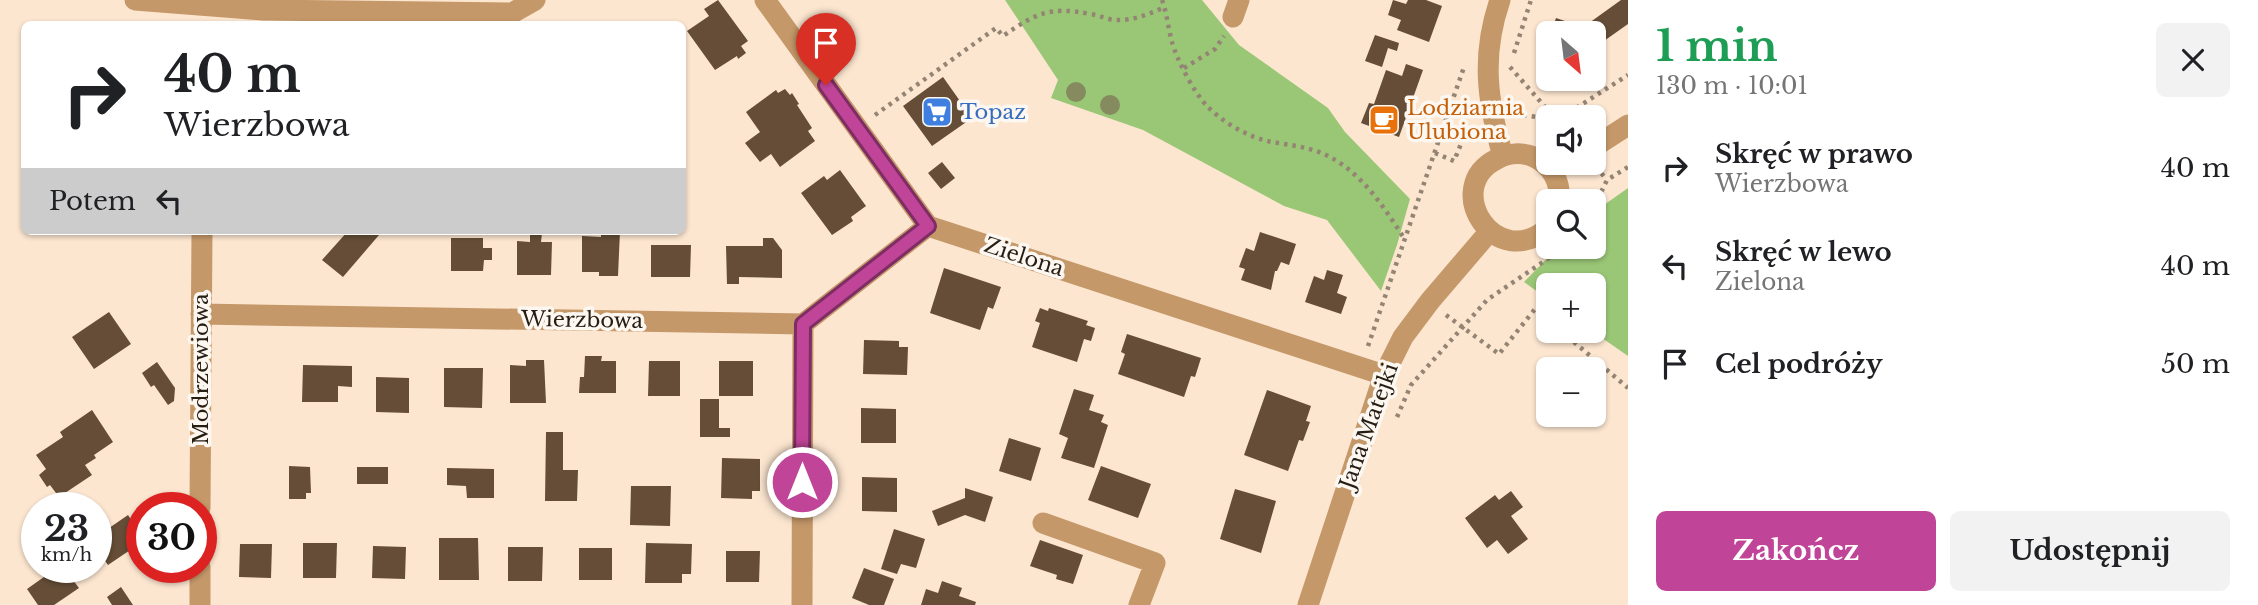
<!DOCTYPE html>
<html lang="pl">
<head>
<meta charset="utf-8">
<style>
  body { margin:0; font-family:"Libre Baskerville",serif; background:#f2f2f2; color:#202124; height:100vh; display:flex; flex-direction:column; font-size:26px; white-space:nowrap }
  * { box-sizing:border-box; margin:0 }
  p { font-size:23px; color:#757577 }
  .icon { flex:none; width:38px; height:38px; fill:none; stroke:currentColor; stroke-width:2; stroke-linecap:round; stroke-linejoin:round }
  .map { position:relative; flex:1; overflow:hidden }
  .details { display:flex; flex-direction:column; background:#fff; width:630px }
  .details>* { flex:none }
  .banner { position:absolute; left:21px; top:21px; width:665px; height:214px; border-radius:10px; box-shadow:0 2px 5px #0004; background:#fff; color:#202124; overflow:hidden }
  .needle { width:46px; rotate:152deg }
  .fabs { position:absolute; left:1536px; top:21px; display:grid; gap:14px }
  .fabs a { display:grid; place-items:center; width:70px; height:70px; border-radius:10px; background:#fff; box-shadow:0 2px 5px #0004; font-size:35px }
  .speed { position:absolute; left:21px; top:492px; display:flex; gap:14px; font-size:35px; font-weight:700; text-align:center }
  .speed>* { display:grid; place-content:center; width:91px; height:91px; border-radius:50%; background:#fff; box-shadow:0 2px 5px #0004; line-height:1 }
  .speed small { font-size:18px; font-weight:400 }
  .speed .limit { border:10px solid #d22; background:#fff; color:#111 }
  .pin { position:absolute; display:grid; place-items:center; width:60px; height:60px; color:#fff; margin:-72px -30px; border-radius:50% 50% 50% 0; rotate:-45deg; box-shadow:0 0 7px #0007 }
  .pin .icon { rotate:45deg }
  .me { position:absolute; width:77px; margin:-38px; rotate:0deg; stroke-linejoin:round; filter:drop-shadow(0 0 5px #0008) }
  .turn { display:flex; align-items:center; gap:24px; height:147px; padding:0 28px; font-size:32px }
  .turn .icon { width:91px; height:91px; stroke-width:2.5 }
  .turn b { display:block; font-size:49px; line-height:60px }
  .then { display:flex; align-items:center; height:66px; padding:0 28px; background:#0003; gap:14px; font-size:26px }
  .round { display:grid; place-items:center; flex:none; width:74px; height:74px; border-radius:10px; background:#f2f2f2 }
  .overview { display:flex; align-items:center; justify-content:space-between; height:119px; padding:0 28px }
  h1 { font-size:42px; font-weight:700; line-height:52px; color:#1e9e55 }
  .primary-button { display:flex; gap:14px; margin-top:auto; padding:14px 28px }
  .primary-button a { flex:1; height:80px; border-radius:10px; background:#c04598; color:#fff; font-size:28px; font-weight:700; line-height:80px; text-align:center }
  .primary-button a+a { background:#f2f2f2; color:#202124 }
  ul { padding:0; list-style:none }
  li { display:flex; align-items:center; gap:21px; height:98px; padding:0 28px }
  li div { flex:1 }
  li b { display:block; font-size:26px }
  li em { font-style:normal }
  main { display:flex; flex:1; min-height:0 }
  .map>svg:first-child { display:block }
</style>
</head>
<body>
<main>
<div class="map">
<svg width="1628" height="605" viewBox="0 0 1628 605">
  <rect width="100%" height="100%" fill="#fce6d0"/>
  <!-- green -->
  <path fill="#9ac776" d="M1005,0H1202L1239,45L1328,108L1345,132L1410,199L1397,245L1381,291L1327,220L1284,206L1143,130L1051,98L1058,80Z
    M1628,188V356L1592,331H1594V285H1549V300L1524,282L1558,247H1594V212Z"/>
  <!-- building -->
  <path fill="#654d37" d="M718,0L748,41L741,46L746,53L738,59L737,56L715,70L687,31L709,16L704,9Z
    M1393,0L1406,4L1408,0H1426L1442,6L1429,42L1397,30L1401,20L1388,15Z
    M1621,0H1628V24L1594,48V33H1551L1556,18L1580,26L1589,23Z
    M1375,35L1399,43L1397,51L1388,48L1382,67L1365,61Z
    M1406,64L1423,70L1399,137L1361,123L1369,103L1374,104L1386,70L1402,76Z
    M943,77L972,118L932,146L903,106Z
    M785,89L790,95L792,93L799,104L797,105L812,128L808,131L815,141L780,167L771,154L760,162L745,143L760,132L746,112L776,90L778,93Z
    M942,162L955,178L941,189L928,173Z
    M840,170L866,206L851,217L853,221L832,235L801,193L824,176L827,180Z
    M348,231H375L379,235L343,277L322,260Z
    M601,231H620L618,276H599V272H582V236L601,237Z
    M530,232L542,233L541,242H552L551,275H517V241L530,242Z
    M1260,232L1296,244L1289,265L1281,262L1277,271H1275L1271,290L1241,280L1245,269L1239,267L1246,248L1254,251Z
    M451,238H483V248H492V260H484L483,271H451Z
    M763,238H773L782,250V278L739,277V284H727L726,246H763Z
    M651,245H691L690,277H651Z
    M944,268L1001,287L993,309L988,307L980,330L930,313Z
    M1327,270L1343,275L1337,293L1347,297L1341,314L1305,302L1314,276L1324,280Z
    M1040,308L1048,311L1049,308L1088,321L1086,325L1095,328L1091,341L1084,339L1077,362L1032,347L1040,323L1035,321Z
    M109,312L131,344L94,369L72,337Z
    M1127,334L1201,358L1195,377L1191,376L1184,397L1118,374L1125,354L1121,352Z
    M864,340L899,341V347H908L907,375L863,374Z
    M585,356H602L601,361H616V393H579L580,377H584Z
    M526,360H544L546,403H510V365L526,366Z
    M649,361H680V396H648Z
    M719,361H753V396H719Z
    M157,362L175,388L174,401L168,405L154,385L151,387L142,373Z
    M303,365L352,366V387L338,386V402H302Z
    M444,368H483L482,408L444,407Z
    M376,377L409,378V413L376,412Z
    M1074,389L1094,395L1089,410L1104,415L1101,422L1108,425L1094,468L1061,458L1068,438L1059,434Z
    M1267,390L1311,406L1306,421L1310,422L1303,441L1299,440L1288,471L1244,455Z
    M700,399H719V428H730V437H700Z
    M861,408L896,409V443H861Z
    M92,410L113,442L94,455L96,458L85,465L92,475L59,497L50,485L47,487L39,475L46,469L36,455L63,437L60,432Z
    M546,432H563V470H578L577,501H545Z
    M1009,438L1041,448L1031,481L999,471Z
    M722,458L760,459V491H752V499L721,498Z
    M289,466L310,467L311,493H306V499H289Z
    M1101,466L1151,484L1138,518L1088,500Z
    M357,467H388V484H357Z
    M447,468L494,469V498H467L466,486L447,485Z
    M862,477L897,478V512L862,511Z
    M631,486H671L670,526L630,525Z
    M965,488L993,497L985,522L965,515L938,526L932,511L965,498Z
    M1235,489L1276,501L1261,553L1220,539Z
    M1511,491L1523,507L1511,516L1528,539L1508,554L1497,540L1487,548L1465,518L1495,495L1499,500Z
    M128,515L142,536V542L108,565L96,548V537Z
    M894,529L925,539L916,568L901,564L897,574L881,569Z
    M439,538H478L479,580H439Z
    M1040,540L1083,555L1073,584L1056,579L1057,575L1030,566Z
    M303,543H337L336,578H303Z
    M646,543L692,544L691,574H682V583H645Z
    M240,544H272L271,578L239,577Z
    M373,546L406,547L405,579L372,578Z
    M508,547H543L542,581H508Z
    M579,548H612V580H579Z
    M726,551H760L759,582H726Z
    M58,567H63L79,588L54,605H38L27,589Z
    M864,568L894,579L884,605H869L852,598Z
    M942,581L962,588L959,596L976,602L975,605H921L926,589L938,593Z
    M121,587L133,605H112L107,597Z"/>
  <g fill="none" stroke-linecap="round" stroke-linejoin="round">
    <!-- path -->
    <path stroke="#948474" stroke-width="4.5" stroke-dasharray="3.5 5" stroke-linecap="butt" d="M1162,0C1167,13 1168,28 1172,42C1177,60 1194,93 1208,107C1225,124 1248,137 1272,142C1290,145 1308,147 1324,154C1361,171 1383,206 1404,238
      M1514,53L1531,0
      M1510,67L1554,117
      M1184,68L1215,49L1224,36
      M875,115L996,28L1003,36C1036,13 1050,6 1090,14C1099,15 1108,20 1117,20C1133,21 1151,13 1165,7
      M1515,115L1518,114L1549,119
      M1562,117L1628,75
      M1435,153L1454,161L1463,139L1473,129
      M1596,167L1607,180
      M1594,207L1607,180L1628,167
      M1446,315L1499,354L1535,309L1549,320
      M1561,331L1628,388
      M1368,346L1464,67
      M1397,417L1411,385L1487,300L1565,247"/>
    <!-- minor -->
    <path stroke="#c59869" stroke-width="21" d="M135,0L263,10L512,13L535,0
      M765,0L928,226L1384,375
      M1500,0C1481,55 1487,101 1503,156
      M1233,17L1239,0
      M1594,147L1628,125
      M1549,227C1496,275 1440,187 1497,159C1508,153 1522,152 1534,157C1553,166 1560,182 1560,201
      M201,314L803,324L928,226
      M200,508L202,231
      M1043,523L1155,563L1139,605
      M200,567V605
      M802,605L803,324
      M1308,605L1384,375L1403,337L1430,301L1489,232"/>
  </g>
  <!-- trees -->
  <g fill="#868b5f">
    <circle cx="1076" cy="92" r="10"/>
    <circle cx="1110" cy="105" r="10"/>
  </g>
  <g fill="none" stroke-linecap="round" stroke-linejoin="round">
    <!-- route casing -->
    <g stroke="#7d2d63" stroke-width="18">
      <path id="route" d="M802,482L803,324L928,226L826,85"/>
    </g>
    <!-- route -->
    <use href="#route" stroke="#c04598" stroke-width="12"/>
  </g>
  <!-- icons -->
  <defs>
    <g id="supermarket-square" transform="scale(1.575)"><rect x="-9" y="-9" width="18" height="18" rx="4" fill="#3f7fe0" stroke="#fcf7f1"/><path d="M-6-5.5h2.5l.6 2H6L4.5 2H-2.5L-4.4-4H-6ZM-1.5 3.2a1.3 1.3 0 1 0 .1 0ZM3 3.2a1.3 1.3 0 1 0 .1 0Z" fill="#fff"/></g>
    <g id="cafe-square" transform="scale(1.575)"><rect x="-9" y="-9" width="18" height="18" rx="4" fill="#e8710a" stroke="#fcf7f1"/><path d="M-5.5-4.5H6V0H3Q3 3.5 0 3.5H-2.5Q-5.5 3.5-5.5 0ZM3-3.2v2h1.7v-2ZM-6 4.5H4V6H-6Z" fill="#fff"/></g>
  </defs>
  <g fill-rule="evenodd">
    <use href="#supermarket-square" x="937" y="112"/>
    <use href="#cafe-square" x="1384" y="120"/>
  </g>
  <g text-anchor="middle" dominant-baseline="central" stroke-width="7" stroke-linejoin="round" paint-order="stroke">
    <!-- food labels -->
    <g font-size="21" fill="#c56008" stroke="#fcf7f1" text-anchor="start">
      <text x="1407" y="108">Lodziarnia<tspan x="1407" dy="24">Ulubiona</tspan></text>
    </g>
    <!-- shop labels -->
    <g font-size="21" fill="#366cbe" stroke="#fcf7f1" text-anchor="start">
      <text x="960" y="112">Topaz</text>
    </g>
    <!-- street labels -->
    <g font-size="21" fill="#261d13" stroke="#fcf7f1">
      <text transform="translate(1024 257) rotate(18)">Zielona</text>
      <text transform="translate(582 320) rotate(1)">Wierzbowa</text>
      <text transform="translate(201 369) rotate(-90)">Modrzewiowa</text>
      <text transform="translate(1369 426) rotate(-70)">Jana Matejki</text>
    </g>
  </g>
</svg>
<div class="fabs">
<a><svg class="needle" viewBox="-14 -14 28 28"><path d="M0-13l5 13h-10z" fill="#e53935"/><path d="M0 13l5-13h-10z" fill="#757577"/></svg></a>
<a><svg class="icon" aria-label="sound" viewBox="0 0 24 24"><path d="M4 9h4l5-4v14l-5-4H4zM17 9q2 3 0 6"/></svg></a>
<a><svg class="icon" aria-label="search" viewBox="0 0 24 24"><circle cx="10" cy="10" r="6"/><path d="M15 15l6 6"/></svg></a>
<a>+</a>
<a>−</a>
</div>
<div class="speed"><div>23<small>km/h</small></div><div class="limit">30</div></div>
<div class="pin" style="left:826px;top:85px;background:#d93025"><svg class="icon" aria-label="arrive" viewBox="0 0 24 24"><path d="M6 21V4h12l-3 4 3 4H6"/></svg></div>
<svg class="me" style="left:802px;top:482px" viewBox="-20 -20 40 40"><circle r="17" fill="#c04598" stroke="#fff" stroke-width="3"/><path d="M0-11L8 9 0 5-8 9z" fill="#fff"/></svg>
<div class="banner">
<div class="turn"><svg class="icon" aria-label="right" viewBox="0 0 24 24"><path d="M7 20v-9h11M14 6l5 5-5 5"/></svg><div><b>40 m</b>Wierzbowa</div></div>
<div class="then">Potem<svg class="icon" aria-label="left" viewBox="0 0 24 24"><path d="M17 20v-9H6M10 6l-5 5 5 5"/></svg></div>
</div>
</div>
<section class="details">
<div class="overview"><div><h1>1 min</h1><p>130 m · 10:01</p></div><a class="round"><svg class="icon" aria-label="close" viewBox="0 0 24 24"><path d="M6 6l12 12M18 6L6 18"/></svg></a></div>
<ul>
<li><svg class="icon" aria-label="right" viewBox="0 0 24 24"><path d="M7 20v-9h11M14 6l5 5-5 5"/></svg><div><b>Skręć w prawo</b><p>Wierzbowa</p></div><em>40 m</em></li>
<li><svg class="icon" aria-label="left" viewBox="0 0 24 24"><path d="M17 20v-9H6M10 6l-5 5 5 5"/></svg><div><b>Skręć w lewo</b><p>Zielona</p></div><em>40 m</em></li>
<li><svg class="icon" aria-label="arrive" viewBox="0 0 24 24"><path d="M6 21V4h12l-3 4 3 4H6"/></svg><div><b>Cel podróży</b></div><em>50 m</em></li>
</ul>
<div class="primary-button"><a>Zakończ</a><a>Udostępnij</a></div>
</section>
</main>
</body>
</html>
